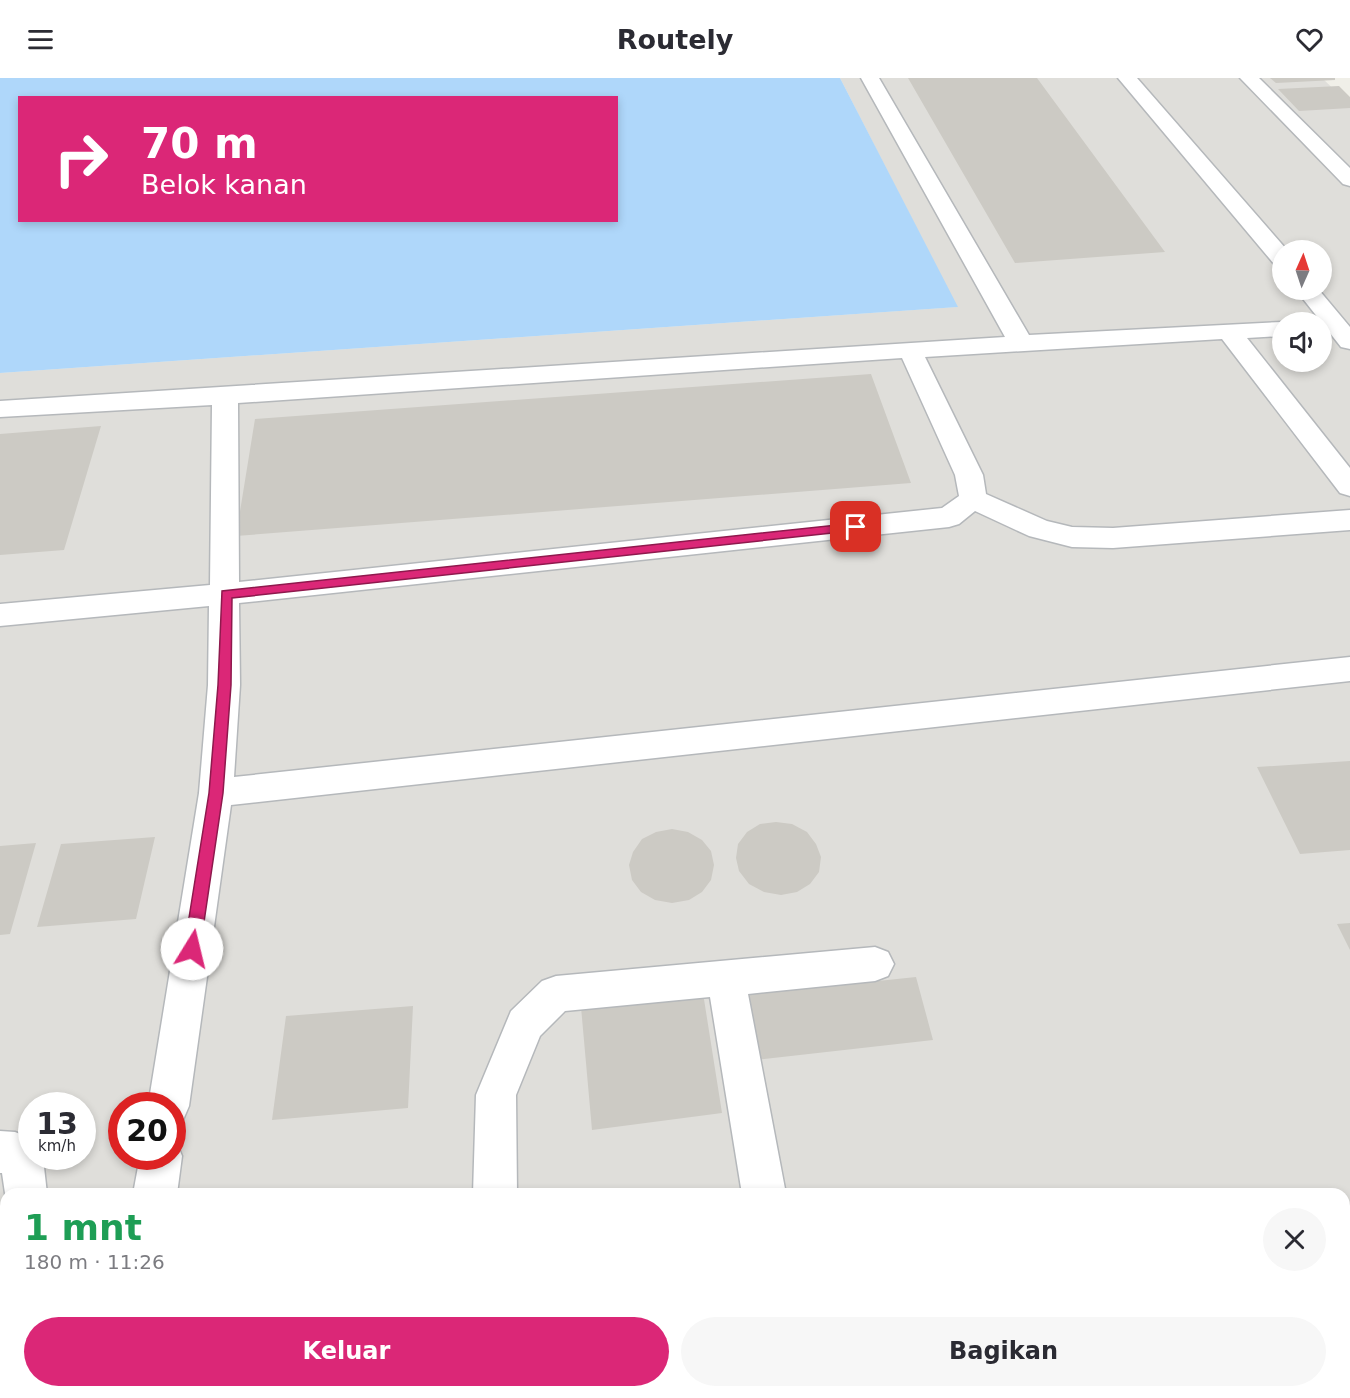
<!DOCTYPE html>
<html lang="id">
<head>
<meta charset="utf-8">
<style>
  body { margin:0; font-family:"DejaVu Sans",sans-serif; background:#f7f7f7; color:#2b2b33; height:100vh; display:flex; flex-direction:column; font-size:22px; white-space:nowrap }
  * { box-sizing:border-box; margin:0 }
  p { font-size:20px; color:#7c7c81 }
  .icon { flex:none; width:33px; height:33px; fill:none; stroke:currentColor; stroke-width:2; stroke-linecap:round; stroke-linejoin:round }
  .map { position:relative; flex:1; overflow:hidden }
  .side { position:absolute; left:0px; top:1110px; width:1350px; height:210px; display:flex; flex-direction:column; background:#fff; border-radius:18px 18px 0 0; box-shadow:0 3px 9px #0003 }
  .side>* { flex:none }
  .top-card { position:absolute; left:18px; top:18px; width:600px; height:126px; border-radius:0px; box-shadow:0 3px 9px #0003; background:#db2777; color:#fff; overflow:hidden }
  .needle { width:39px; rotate:3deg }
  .fabs { position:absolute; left:1272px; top:162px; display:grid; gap:12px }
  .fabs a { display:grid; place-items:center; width:60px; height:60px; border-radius:50%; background:#fff; box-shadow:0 3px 9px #0003; font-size:30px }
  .speed { position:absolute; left:18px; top:1014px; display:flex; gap:12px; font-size:30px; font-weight:700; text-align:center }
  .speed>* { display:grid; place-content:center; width:78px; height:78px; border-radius:50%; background:#fff; box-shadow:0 3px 9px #0003; line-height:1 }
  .speed small { font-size:15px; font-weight:400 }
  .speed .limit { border:9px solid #d22; background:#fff; color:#111 }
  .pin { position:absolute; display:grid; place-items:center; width:51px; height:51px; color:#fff; margin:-26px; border-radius:12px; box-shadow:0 3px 9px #0006 }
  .me { position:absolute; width:66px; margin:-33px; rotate:9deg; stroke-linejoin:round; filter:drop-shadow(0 0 4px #0008) }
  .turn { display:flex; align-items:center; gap:21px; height:126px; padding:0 24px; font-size:27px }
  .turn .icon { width:78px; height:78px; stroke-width:2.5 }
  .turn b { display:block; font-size:42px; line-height:51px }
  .round { display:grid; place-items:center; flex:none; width:63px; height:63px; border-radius:32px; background:#f7f7f7 }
  .summary { display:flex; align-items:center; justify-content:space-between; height:102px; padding:0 24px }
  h1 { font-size:36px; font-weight:700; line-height:45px; color:#1e9e55 }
  .primary-button { display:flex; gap:12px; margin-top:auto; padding:12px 24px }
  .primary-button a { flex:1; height:69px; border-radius:36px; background:#db2777; color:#fff; font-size:24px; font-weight:700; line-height:69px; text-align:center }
  .primary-button a+a { background:#f7f7f7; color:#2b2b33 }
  header { display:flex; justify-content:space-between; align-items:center; height:78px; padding:0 24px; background:#fff; font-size:27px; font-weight:700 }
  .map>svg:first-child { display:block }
</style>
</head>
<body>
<header><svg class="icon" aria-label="menu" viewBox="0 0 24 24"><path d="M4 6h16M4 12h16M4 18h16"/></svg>Routely<svg class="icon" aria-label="heart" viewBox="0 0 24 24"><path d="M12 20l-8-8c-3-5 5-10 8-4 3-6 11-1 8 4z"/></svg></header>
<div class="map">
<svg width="1350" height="1320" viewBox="0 0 1350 1320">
  <rect width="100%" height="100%" fill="#f0efe8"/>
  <!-- industrial -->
  <path fill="#dfdeda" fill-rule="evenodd" d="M840,0H1322L1350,27V1320H0V295L957,229ZM1282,172H1322V212H1282ZM1282,244H1322V284H1282ZM32,1028H82V1078H32ZM122,1028H172V1078H122ZM6,1116H1344V1314H6Z"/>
  <!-- water -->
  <path fill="#afd7fa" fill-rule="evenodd" d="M0,0H840L958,229L0,295ZM20,20H616V142H20Z"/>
  <!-- building -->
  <path fill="#cccac4" d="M908,0H1037L1165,174L1015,185Z
    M1270,0H1335V2L1276,5Z
    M1339,8L1350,19V30L1299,33L1278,11Z
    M871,296L911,405L236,458L255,341Z
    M101,348L64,472L0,477V356Z
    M1350,683V772L1300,776L1257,689Z
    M776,744L792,746L807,754L816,766L821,779L819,794L810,806L797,814L781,817L764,814L749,806L739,793L736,780L738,766L747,754L760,746Z
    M672,751L688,754L702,762L711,773L714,787L711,802L702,814L689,822L672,825L655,822L641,814L632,802L629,787L633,774L642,761L656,754Z
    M155,759L136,841L37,849L61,766Z
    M36,765L10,856L0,857V768Z
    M1350,845V872L1337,846Z
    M916,899L933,962L756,982L745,917Z
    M703,915L722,1035L592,1052L581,929Z
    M413,928L408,1030L272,1042L286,938Z
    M569,1111V1116H515V1114Z
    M1344,1152H1350V1236L1344,1222Z
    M1344,1309L1349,1320H1249L1246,1314H1344Z
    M509,1314H573V1320H509Z"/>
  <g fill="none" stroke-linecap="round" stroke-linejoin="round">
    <!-- minor casing -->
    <g stroke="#b5b8bb" stroke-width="3">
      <path id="minor" d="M861,0H879L1029,257L1282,244H1285H1282V258L1247,260L1350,390V418L1340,415L1222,261L925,279L983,397L986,416L1047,443L1072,449L1113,450L1350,432V452L1113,470L1072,469L1029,458L975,433L959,446L949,449L239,525L240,607L234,699L1350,579V603L231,727L189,1028L183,1042L172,1047V1028H148L199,715L208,607L209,528L0,548V526L210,507L212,327L0,339V323L1005,259ZM902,280L955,397L959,418L942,430L239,504L238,325Z
        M1118,0H1137L1287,172H1282V188L1274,186Z
        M1240,0H1259L1350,90V108L1343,106Z
        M1296,212H1319L1350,249V271L1341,269Z
        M875,869L888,874L894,886L888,898L875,903L748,916L786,1116H742L710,919L565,933L540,958L516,1017L517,1116H473L476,1017L511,933L542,903L556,898Z
        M0,1053L15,1054L30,1060L32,1078H40L44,1089L47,1116H6V1122L2,1095H0Z
        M172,1062L176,1063L182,1078L177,1116H133L140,1078H172Z
        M17,1314H65L66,1320H18Z
        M101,1314H149L148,1320H100Z
        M470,1314H518V1320H470Z
        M759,1314H807L808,1320H760Z
        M924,1314H972L973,1320H925Z
        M1150,1314H1198L1200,1320H1152Z"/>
    </g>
    <!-- minor -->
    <use href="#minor" fill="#fff" fill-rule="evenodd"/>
  </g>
  <!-- route -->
  <path fill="#db2777" stroke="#8e194d" stroke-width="1.5" d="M856,445L861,449L860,452L232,520L231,607L223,715L200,871L198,876L192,878L187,876L184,871L209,715L218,607L222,513Z"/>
</svg>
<div class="fabs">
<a><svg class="needle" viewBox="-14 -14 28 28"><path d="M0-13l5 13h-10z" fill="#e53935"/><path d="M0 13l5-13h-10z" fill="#7c7c81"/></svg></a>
<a><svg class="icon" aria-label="sound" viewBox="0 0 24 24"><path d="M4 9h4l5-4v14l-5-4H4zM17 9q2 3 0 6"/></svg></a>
</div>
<div class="speed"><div>13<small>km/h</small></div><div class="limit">20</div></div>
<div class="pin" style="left:856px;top:449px;background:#d93025"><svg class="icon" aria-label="arrive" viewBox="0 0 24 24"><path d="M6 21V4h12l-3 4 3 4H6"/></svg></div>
<svg class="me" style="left:192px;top:871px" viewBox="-20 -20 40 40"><circle r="19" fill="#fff"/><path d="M0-13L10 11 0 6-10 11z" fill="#db2777"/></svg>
<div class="top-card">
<div class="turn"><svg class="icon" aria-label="right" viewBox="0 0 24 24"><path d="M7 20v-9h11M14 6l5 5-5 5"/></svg><div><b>70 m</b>Belok kanan</div></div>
</div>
<section class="side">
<div class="summary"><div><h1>1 mnt</h1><p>180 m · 11:26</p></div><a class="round"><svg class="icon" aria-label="close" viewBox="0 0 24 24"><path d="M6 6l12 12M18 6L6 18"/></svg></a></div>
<div class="primary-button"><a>Keluar</a><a>Bagikan</a></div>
</section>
</div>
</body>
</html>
